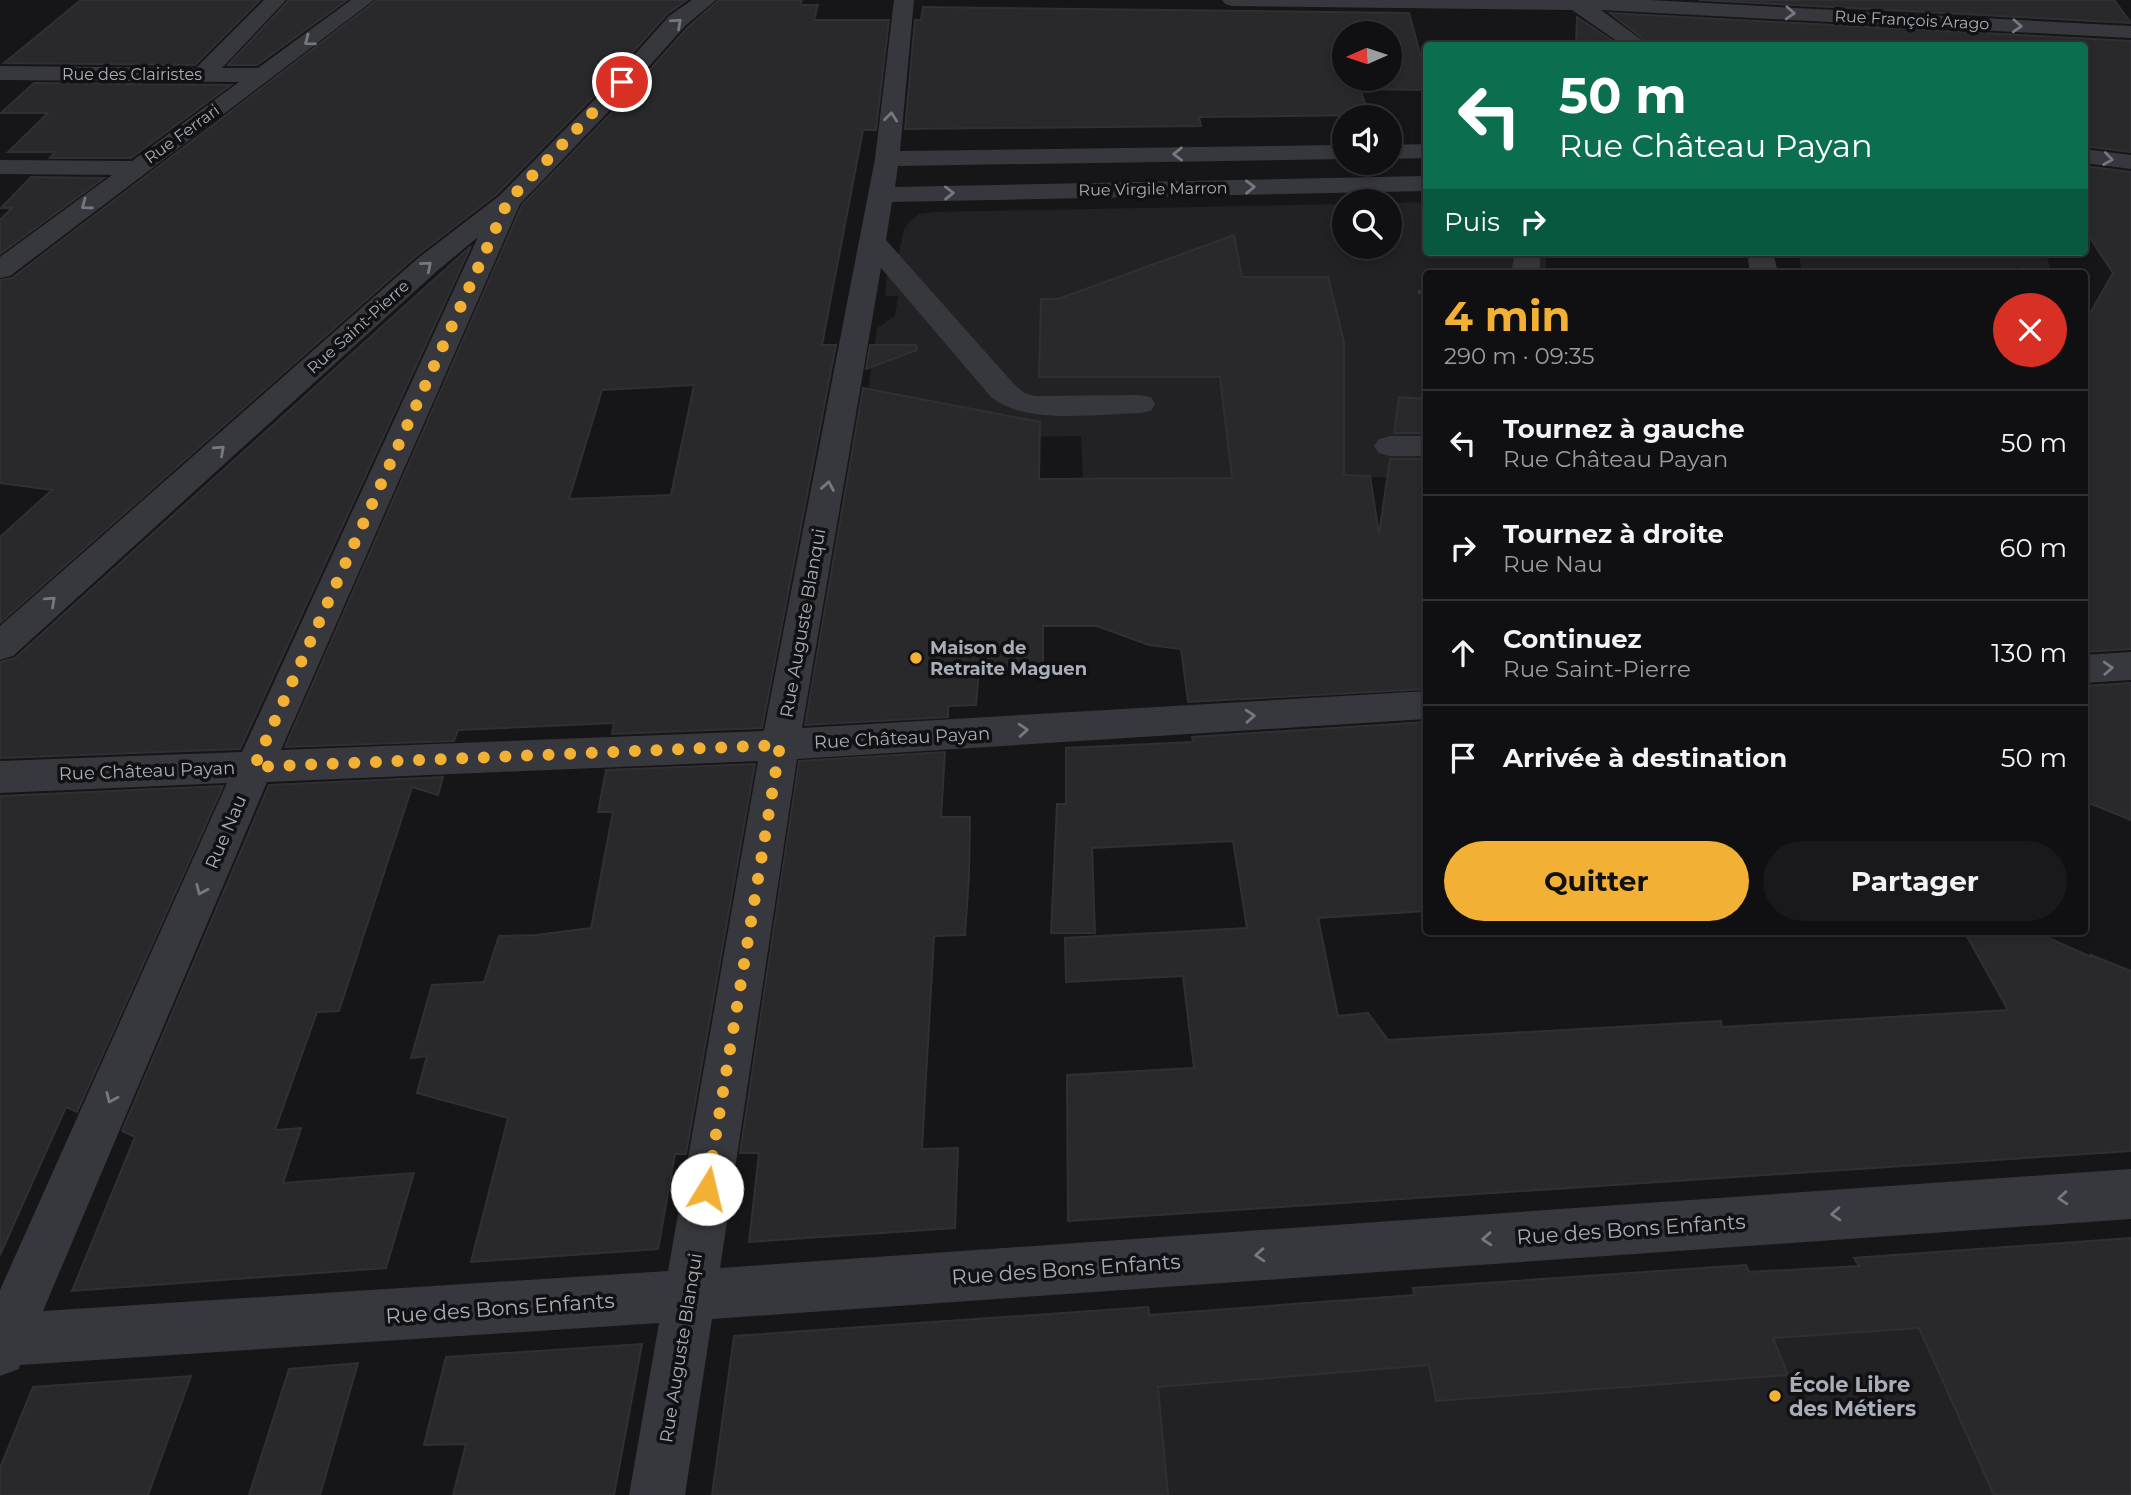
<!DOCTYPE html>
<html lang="fr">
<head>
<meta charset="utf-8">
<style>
  body { margin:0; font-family:Montserrat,sans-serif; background:#19191b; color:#f1f3f6; height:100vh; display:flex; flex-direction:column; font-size:26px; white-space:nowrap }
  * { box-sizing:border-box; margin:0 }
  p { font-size:23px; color:#9c9d9f }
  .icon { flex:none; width:38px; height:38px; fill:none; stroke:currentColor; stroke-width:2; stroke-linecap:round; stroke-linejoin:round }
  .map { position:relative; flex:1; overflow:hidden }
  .panel { position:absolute; left:1423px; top:270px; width:665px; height:665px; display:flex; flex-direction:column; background:#101012; border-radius:7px; box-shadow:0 4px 10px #0003,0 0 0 2px #303032 }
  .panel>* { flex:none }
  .banner { position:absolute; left:1423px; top:42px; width:665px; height:214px; border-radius:7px; box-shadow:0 4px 10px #0003,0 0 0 2px #303032; background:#0b6e4f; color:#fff; overflow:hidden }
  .needle { width:46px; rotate:267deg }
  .fabs { position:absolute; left:1332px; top:21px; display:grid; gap:14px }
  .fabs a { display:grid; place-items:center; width:70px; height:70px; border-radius:50%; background:#101012; box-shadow:0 4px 10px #0003,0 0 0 2px #303032; font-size:35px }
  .pin { position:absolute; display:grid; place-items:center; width:60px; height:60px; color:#fff; margin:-30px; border:4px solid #fff; border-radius:50%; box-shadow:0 2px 7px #0007 }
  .me { position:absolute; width:77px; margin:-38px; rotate:9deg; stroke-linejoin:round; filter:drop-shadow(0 0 5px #0008) }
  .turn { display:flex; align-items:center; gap:24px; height:147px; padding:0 21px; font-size:32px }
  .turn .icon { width:91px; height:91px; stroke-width:2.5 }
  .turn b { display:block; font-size:49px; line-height:60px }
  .then { display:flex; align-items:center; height:66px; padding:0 21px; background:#0003; gap:14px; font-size:26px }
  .round { display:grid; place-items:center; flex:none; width:74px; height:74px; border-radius:37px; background:#19191b }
  .summary { display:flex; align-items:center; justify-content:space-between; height:119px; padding:0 21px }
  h1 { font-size:42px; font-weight:700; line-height:52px; color:#f2b134 }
  .button { display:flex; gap:14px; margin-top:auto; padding:14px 21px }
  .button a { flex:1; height:80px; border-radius:42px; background:#f2b134; color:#111; font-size:28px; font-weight:700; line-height:80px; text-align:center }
  .button a+a { background:#19191b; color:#f1f3f6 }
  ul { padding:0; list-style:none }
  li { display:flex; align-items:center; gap:21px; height:105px; padding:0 21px; border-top:2px solid #303032 }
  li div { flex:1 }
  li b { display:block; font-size:26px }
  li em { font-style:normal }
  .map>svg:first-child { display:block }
</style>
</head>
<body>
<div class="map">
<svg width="2131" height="1495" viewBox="0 0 2131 1495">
  <rect width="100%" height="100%" fill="#161618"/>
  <!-- built -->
  <path fill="#222225" d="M1426,202V252H1546V273H1426V477L1083,479L1081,436L1022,437L1021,418L864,419L877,328L895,316L898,296H885L887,273L899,254L904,229L911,220L920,214L934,212L1344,204V247H1390V203Z
    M1798,252H2046L2051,272L2015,267L2016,273H1802Z
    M2131,1238V1495H713L734,1336L1150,1307L1151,1315L1399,1298L1414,1295L1413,1288L1746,1265L1750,1272L1799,1270L1858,1265L1854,1258Z"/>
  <!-- building -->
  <path fill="#29292c" stroke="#303034" stroke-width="2" fill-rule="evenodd" d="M81,0H260L195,65L4,63Z
    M289,0H347L257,65H228Z
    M377,0H687L667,14L594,96L497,194L415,257L0,623V537L52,490L0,483V280L12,278Z
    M719,0H802L800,5H818L814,20H889L876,130H863L822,345H836L762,728L612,734L614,723L458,730L454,741L285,747L522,205L614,110L687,28ZM694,385L671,495L569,499L602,390Z
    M1699,0H2114L2131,23Z
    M923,7L1409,13L1426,75V90L1360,89L1369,115L1199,117L1201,126L905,129L915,20H921ZM1344,33H1390V79H1344Z
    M1610,13L2131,41V152L2084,146V46H1652Z
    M1577,17L1619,45L1576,44Z
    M34,83L231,85L131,158H50L55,152H8L48,113H1Z
    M2084,166L2131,172V649L2084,652V324L2113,273L2084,229Z
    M31,177L104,178L0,254V220L12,208H1Z
    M1234,235L1242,277H1328L1344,342V475L1370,476L1379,534L1390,459H1426V689L1188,702L1181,649L1149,645L1097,626H1043V668L979,670L976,705L948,706V717L805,725L863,388L1040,422L1039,479L1232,478L1220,377H1039L1041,299H1058Z
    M471,246L240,749L0,758V662L15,658Z
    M870,345H916L917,350L866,369Z
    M1399,397L1426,399V433H1394Z
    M2131,683V820L2084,801V686Z
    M1426,722V911L1318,918L1338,1016L1368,1013L1388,1040L1721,1021L1722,1027L2008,1010L1964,931H2033L2091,957V955L2131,971V1151L1068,1221L1067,1075L1194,1068L1183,976L1066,982L1065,938L1247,928L1233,841L1092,848L1095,933H1051L1057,804H1066V748L1193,742L1192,737Z
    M945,752L941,817H970L969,875L965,935L934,936L922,1149L958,1148L955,1228L749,1242L759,1153H740L799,761Z
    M755,764L686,1154H675L658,1249L471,1262L508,1118L417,1093L427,1056L411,1058L432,985L484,982L499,936L536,935L591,928L613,812H598L606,770Z
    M443,777L438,795L412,787L339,1011L317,1012L275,1130L301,1128L283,1183L414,1173L386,1268L72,1291L135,1137L122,1131L269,785Z
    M223,786L77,1112L66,1107L0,1255V796Z
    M2131,1238V1495H1994L1919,1328L1773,1338L1788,1375L1436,1401L1429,1365L1158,1387L1168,1495H712L734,1336L1148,1307L1149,1315L1414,1295L1413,1288L1746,1265L1749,1272L1859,1266L1854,1258Z
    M642,1344L614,1495H453L466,1444L424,1445L446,1357Z
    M358,1363L320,1495H249L289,1369Z
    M191,1376L148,1495H0V1468L33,1387Z"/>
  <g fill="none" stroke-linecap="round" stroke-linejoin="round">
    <!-- path -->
    <path stroke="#3d3f44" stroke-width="3.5" stroke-dasharray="2.5 4.5" stroke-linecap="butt" d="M1418,292L1426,293"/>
    <!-- minor -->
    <path fill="#37383d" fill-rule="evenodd" d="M264,0H286L222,68H258L351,0H374L10,276L0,278V257L112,175L0,174V160L132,161L239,82L0,80V66L196,68Z
      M692,0H716L685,26L612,108L520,204L281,750L764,731L875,159L894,0H914L900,151L1344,145V159L898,166L895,187L1426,176V191L892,202L886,240L1013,383L1024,393L1035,396L1140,395L1151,397L1155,404L1151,411L1140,413C1097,414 1025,425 991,397L881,268L802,728L1426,691V719L797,759L720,1268L2131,1169V1219L712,1319L685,1495H629L659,1323L20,1365L19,1369L0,1376V1290L227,783L0,793V761L242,752L478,237L437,271L13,656L0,660V626L417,259L499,196L596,98L669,16ZM758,761L668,1271L43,1311L267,782Z
      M1222,0H1650L2131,26V38L1601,10L1650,46H1624L1572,10L1232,6L1225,4Z
      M1426,144V158L1390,159V145Z
      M2084,149L2131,155V169L2084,163Z
      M1515,252H1541L1539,273H1511Z
      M1747,252H1773L1778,273H1750Z
      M1390,436H1426V456H1390L1379,453L1374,446L1379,439Z
      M2131,652V680L2084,683V655Z"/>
  </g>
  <!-- one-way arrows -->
  <defs><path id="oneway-chevron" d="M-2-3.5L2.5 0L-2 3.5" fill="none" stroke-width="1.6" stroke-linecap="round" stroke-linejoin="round" transform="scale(1.75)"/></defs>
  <g stroke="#757881">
    <use href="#oneway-chevron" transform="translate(1790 13) rotate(3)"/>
    <use href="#oneway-chevron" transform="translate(677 23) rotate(-42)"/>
    <use href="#oneway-chevron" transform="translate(2017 26) rotate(3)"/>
    <use href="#oneway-chevron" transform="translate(309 41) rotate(143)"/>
    <use href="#oneway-chevron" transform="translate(891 117) rotate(-84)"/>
    <use href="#oneway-chevron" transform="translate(1178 154) rotate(179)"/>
    <use href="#oneway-chevron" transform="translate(2108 159) rotate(8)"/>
    <use href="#oneway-chevron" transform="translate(1250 187) rotate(-1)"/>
    <use href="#oneway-chevron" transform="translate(949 193) rotate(-1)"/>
    <use href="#oneway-chevron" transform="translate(86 205) rotate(143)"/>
    <use href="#oneway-chevron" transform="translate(427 266) rotate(-40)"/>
    <use href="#oneway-chevron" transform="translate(220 450) rotate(-42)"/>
    <use href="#oneway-chevron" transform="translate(828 486) rotate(-80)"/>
    <use href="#oneway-chevron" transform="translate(51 601) rotate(-42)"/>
    <use href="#oneway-chevron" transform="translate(2108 668) rotate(-3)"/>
    <use href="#oneway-chevron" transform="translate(1250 716) rotate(-4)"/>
    <use href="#oneway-chevron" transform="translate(1023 730) rotate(-4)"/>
    <use href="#oneway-chevron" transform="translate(201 890) rotate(114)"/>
    <use href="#oneway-chevron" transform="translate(111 1098) rotate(114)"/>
    <use href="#oneway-chevron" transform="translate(2063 1198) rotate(176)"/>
    <use href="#oneway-chevron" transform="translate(1836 1214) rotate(176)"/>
    <use href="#oneway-chevron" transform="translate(1487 1239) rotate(176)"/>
    <use href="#oneway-chevron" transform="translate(1260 1255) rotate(176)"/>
  </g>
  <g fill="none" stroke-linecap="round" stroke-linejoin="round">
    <!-- route -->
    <path stroke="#f2b134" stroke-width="12" stroke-dasharray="0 21.6" d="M622,82L508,201L254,767L780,745L707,1189"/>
  </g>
  <!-- markers -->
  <g fill="#f2b134" stroke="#111113" stroke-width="2.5">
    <circle cx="916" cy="658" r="7"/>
    <circle cx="1775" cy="1396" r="7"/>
  </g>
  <g text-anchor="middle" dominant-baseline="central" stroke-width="7" stroke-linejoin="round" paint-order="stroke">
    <!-- far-street labels -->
    <g font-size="16" fill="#a8adb8" stroke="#111113">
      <text transform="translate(1912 20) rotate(3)">Rue François Arago</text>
      <text x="132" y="74">Rue des Clairistes</text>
      <text transform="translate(182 134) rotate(-36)">Rue Ferrari</text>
      <text transform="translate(1153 189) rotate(-1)">Rue Virgile Marron</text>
      <text transform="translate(358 327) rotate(-42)">Rue Saint-Pierre</text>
    </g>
    <!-- street labels -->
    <g font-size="18" fill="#a8adb8" stroke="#111113">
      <text transform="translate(803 623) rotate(-80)">Rue Auguste Blanqui</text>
      <text transform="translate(902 738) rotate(-3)">Rue Château Payan</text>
      <text transform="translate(147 771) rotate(-2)">Rue Château Payan</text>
      <text transform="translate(226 832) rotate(-67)">Rue Nau</text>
      <text transform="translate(681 1348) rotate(-81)">Rue Auguste Blanqui</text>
    </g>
    <!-- poi labels -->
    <g font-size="18" font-weight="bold" fill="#a8adb8" stroke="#111113" text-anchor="start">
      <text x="930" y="648">Maison de<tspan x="930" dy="21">Retraite Maguen</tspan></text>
    </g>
    <!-- near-street labels -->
    <g font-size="21" fill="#a8adb8" stroke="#111113">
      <text transform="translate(1631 1229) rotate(-4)">Rue des Bons Enfants</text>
      <text transform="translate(1066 1269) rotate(-4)">Rue des Bons Enfants</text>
      <text transform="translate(500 1308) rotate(-4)">Rue des Bons Enfants</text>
    </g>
    <!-- near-poi labels -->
    <g font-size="21" font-weight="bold" fill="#a8adb8" stroke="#111113" text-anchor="start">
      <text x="1789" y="1384">École Libre<tspan x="1789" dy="24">des Métiers</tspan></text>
    </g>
  </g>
</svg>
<div class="fabs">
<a><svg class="needle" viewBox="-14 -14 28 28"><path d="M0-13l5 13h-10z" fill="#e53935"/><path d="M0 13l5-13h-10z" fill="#9c9d9f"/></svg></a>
<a><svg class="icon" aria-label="sound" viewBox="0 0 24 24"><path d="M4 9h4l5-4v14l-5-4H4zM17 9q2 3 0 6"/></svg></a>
<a><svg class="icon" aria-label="search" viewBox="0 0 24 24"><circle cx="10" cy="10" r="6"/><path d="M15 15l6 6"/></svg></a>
</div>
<div class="pin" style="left:622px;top:82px;background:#d93025"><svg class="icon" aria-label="arrive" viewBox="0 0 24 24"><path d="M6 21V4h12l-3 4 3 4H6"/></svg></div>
<svg class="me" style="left:707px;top:1189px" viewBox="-20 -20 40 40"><circle r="19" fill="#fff"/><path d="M0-13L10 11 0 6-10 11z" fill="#f2b134"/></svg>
<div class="banner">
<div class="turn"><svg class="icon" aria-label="left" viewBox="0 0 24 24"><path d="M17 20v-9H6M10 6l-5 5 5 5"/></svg><div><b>50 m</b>Rue Château Payan</div></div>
<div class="then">Puis<svg class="icon" aria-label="right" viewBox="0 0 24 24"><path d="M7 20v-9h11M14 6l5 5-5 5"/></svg></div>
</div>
<section class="panel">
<div class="summary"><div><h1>4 min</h1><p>290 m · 09:35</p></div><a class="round" style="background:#d93025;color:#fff"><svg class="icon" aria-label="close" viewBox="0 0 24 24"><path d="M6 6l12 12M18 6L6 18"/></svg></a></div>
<ul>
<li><svg class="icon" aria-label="left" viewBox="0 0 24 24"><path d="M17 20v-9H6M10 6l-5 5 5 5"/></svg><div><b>Tournez à gauche</b><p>Rue Château Payan</p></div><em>50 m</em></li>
<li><svg class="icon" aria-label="right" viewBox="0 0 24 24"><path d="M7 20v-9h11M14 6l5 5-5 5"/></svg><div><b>Tournez à droite</b><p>Rue Nau</p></div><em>60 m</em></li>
<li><svg class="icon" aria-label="ahead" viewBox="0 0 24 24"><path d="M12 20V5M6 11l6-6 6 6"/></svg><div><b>Continuez</b><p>Rue Saint-Pierre</p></div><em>130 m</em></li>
<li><svg class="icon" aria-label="arrive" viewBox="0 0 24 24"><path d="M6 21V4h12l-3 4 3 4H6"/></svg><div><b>Arrivée à destination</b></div><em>50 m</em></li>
</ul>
<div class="button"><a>Quitter</a><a>Partager</a></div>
</section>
</div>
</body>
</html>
